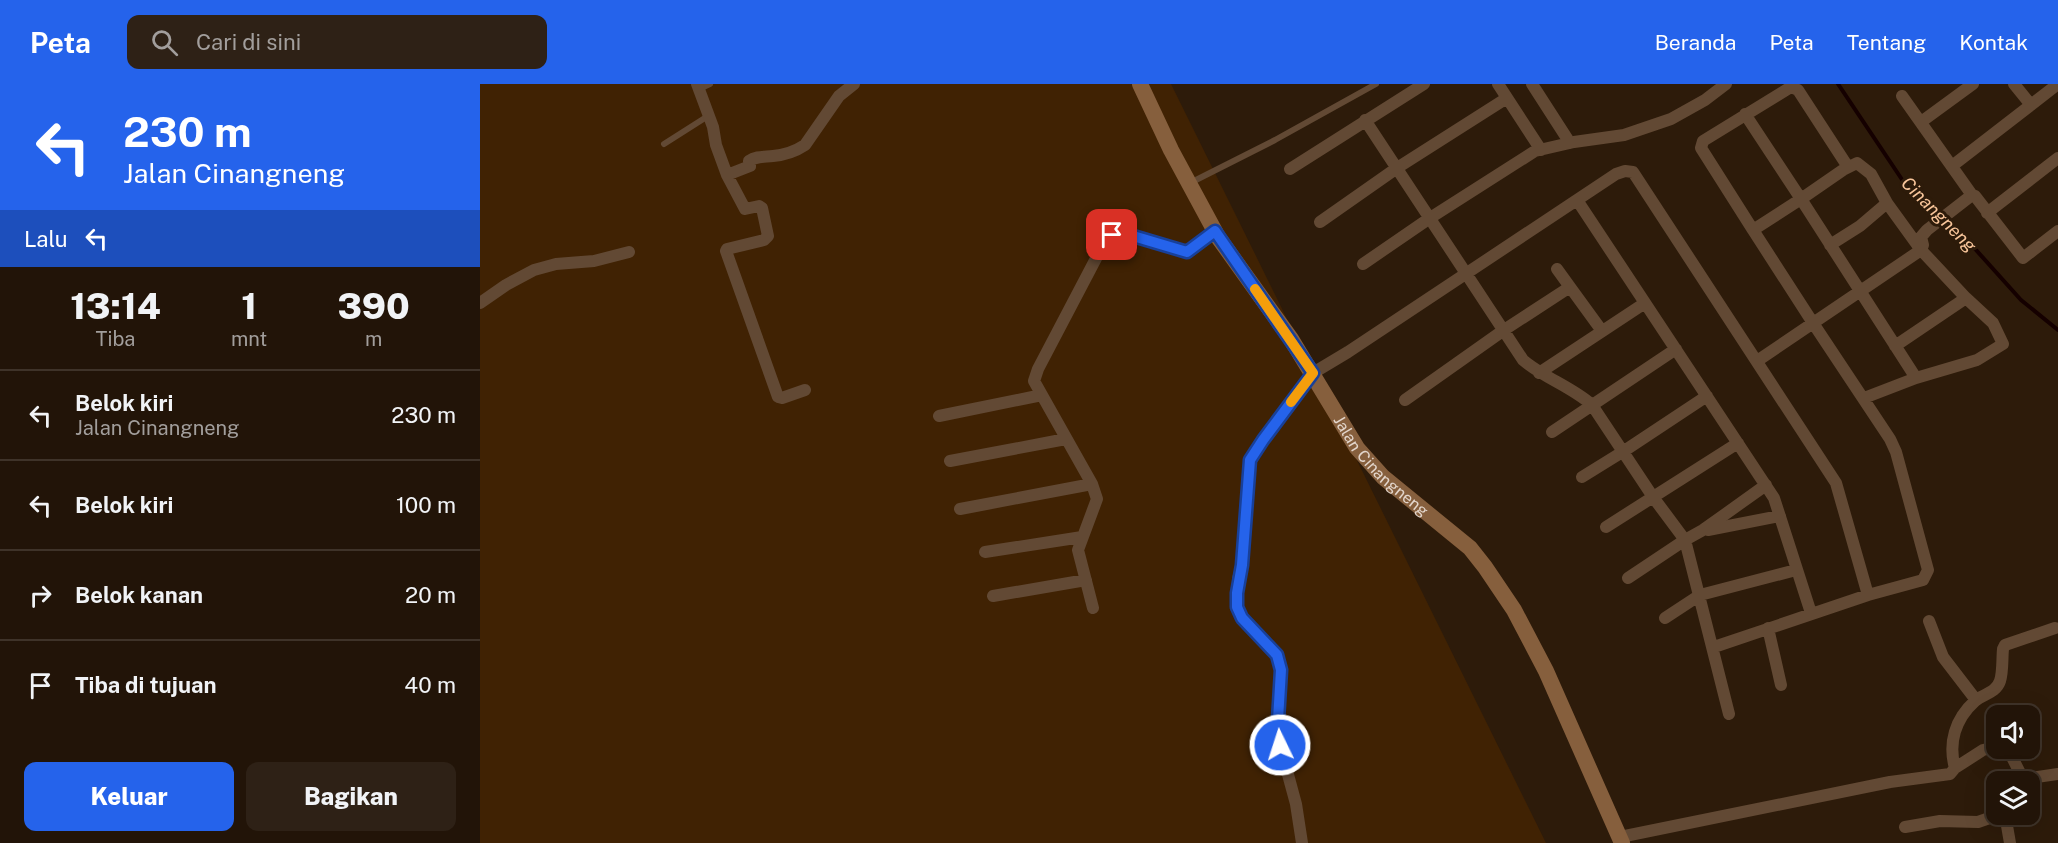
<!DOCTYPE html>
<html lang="id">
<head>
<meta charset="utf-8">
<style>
  body { margin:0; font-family:"Public Sans",sans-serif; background:#2e2116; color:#f1f3f6; height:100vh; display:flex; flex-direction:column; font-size:22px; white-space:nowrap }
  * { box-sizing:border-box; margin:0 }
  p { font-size:20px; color:#a29e9c }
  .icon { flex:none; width:33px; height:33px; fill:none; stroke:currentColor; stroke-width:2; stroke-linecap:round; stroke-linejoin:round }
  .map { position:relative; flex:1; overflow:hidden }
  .side { display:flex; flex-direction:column; background:#221408; width:480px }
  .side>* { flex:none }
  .top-card { background:#2563eb; color:#fff; overflow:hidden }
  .controls { position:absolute; left:1506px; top:621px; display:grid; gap:12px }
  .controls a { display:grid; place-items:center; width:54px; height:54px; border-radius:12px; background:#221408; box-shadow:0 6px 24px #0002,0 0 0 2px #3f3329; font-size:30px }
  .pin { position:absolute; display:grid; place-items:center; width:51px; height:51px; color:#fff; margin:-26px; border-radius:12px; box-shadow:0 3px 9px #0006 }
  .me { position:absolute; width:66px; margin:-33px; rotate:356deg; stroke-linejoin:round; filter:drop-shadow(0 0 4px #0008) }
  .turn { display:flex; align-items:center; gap:21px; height:126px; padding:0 24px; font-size:27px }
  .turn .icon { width:78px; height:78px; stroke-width:2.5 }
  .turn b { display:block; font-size:42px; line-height:51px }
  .then { display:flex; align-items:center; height:57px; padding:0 24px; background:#0003; gap:12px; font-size:22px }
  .eta { display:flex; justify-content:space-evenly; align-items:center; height:102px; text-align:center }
  .eta b { font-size:36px; font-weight:800; line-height:42px }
  .cta { display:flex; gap:12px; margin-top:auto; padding:12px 24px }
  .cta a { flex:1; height:69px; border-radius:12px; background:#2563eb; color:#fff; font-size:24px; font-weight:800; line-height:69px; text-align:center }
  .cta a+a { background:#2e2116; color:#f1f3f6 }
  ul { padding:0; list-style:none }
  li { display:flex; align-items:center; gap:18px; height:90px; padding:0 24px; border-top:2px solid #3f3329 }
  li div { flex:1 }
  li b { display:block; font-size:22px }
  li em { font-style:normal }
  header { display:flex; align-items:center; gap:36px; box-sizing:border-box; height:84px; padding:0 30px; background:#2563eb; color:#fff }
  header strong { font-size:28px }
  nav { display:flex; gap:33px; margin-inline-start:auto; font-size:21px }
  .search { width:420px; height:54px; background:#2e2116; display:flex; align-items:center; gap:15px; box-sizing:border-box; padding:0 21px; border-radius:12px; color:#a29e9c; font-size:22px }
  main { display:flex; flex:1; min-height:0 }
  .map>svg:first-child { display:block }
</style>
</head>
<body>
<header>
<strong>Peta</strong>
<div class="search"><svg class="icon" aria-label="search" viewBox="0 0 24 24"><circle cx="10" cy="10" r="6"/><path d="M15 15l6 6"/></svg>Cari di sini</div>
<nav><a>Beranda</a><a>Peta</a><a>Tentang</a><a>Kontak</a></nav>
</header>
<main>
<section class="side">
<div class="top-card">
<div class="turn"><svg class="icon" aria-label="left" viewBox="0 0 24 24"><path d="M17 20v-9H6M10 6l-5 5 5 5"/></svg><div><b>230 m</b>Jalan Cinangneng</div></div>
<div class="then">Lalu<svg class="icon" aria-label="left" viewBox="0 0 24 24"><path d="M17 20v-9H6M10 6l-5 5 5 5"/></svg></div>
</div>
<div class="eta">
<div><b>13:14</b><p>Tiba</p></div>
<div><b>1</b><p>mnt</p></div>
<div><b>390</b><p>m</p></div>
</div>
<ul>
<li><svg class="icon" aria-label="left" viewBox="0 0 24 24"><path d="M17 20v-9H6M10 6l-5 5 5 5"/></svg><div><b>Belok kiri</b><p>Jalan Cinangneng</p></div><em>230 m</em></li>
<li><svg class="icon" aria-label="left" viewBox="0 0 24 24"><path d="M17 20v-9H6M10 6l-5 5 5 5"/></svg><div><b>Belok kiri</b></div><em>100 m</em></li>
<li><svg class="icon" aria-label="right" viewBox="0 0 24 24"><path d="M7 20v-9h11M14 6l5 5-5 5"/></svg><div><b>Belok kanan</b></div><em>20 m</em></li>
<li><svg class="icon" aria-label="arrive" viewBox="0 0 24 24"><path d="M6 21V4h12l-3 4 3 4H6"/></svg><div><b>Tiba di tujuan</b></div><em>40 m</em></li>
</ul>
<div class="cta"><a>Keluar</a><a>Bagikan</a></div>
</section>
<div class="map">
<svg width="1578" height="759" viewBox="0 0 1578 759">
  <rect width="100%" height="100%" fill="#2d1b0a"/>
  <!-- green -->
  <path fill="#402203" d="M0,0H691L1066,759H0Z"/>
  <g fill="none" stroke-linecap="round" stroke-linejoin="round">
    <!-- stream -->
    <path stroke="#150000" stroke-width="4" d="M1358,0L1425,100L1479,147L1541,216L1578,246"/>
    <!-- lane -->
    <path stroke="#624934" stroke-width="6" d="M219,5L230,0
      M184,60L228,32
      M710,99L795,56L896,0"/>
    <!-- street -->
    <path stroke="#624934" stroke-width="12" d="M217,0L233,43L236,61L247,91L265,125L279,122L282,124L288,152L284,156L247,165L246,167L298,313L302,314L325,306
      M1018,0L1061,66
      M1052,0L1090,59
      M1534,0L1551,21
      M1422,12L1492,111
      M1265,30L1321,115L1363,86L1377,79L1391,90L1407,119L1380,142L1350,161
      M885,36L1043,276C1064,294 1092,303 1112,321L1173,413L1205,456L1249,630
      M1441,38L1493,0
      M1472,82L1578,0
      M810,85L944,0
      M247,91L270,82L269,77C276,72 284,73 293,72C304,71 316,67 325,61L359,12L374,0
      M1097,116L1294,414L1331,529
      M1407,119L1441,166L1486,214L1513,239L1523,260L1497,276L1436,294
      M1507,129L1578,74
      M840,138L917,84L1027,14
      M1273,146L1221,64L1223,57L1311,3L1318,6L1368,83
      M883,180L950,134L1055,67L1094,58L1144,51L1191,35L1225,16L1246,0
      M1077,185L1090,203
      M0,219L26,201L54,186L76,180L114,177L149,168
      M1415,262L1486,214
      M1277,277L1441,166L1443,161L1441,153L1447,146L1492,111L1495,112L1543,174L1578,147
      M1059,289L1165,219
      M1384,314L1436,294L1321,115L1273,146L1333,239L1410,355L1416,368L1448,486L1443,496L1388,511
      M925,316L1024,246L1090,203L1122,247
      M459,332L562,311
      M1072,348L1196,265
      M470,377L586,355
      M1102,393L1144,367L1227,312
      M480,425L612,400
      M1126,443L1258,359
      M1228,446L1300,432
      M505,468L602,453
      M1148,494L1205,456L1223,446L1286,401
      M513,512L606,496
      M613,524L598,466L617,415L612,400L554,297L558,285L622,163L632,151L643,149L707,168L735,147
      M1185,534L1220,511L1316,486
      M1449,537L1463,573L1496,616
      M1288,544L1301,601
      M1522,664L1532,673L1543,695L1578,690
      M1475,684L1503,666L1516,663
      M1425,743L1460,737L1498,738L1518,731L1523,732L1526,736L1530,759
      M1140,753L1410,698L1470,690L1475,684C1468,659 1475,635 1495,617C1503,610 1516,609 1520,597C1523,588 1522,575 1523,565L1525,561L1575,544
      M822,759L816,720L800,661L797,636L801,586L797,571L762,534L757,523L758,495L762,481L769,383L774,368L833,289L868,268L1136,90L1145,87L1153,88L1356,399L1388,511L1234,563"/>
    <!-- secondary -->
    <path stroke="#865f3d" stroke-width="16" id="s1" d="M660,0L691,66L738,153L811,255L877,364L903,393L990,464L1005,483L1034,526L1066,587L1142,759"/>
  </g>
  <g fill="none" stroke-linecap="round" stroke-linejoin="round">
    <!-- route casing -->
    <g stroke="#184099" stroke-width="15">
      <path id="route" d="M632,151L643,149L707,168L735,147L833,289L783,356L770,376L762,481L757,509V523L762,534L797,571L801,586L798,636L800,661"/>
    </g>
    <!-- route -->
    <use href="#route" stroke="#2563eb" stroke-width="10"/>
    <!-- slow -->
    <path stroke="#f59e0b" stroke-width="10" d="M775,205L833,289L811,318"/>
  </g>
  <g text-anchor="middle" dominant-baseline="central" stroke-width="6" stroke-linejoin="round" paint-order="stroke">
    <!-- street labels -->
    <g font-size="16" fill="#e3d6cc" stroke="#2d1b0a">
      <text stroke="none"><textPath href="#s1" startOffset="454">Jalan Cinangneng</textPath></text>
    </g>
    <!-- water labels -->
    <g font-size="18" font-style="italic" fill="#f8c59a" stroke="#2d1b0a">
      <text transform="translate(1459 130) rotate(45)">Cinangneng</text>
    </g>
  </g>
</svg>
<div class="controls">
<a><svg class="icon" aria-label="sound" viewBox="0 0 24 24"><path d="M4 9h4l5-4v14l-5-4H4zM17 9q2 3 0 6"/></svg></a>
<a><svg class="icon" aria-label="layers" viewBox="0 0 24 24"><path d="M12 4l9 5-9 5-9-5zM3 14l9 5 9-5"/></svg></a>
</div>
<div class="pin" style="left:632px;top:151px;background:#d93025"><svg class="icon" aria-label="arrive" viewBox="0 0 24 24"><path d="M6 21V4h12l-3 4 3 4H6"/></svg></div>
<svg class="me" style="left:800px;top:661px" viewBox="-20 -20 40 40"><circle r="17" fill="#2563eb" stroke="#fff" stroke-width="3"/><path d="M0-11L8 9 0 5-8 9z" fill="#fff"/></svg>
</div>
</main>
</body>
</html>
